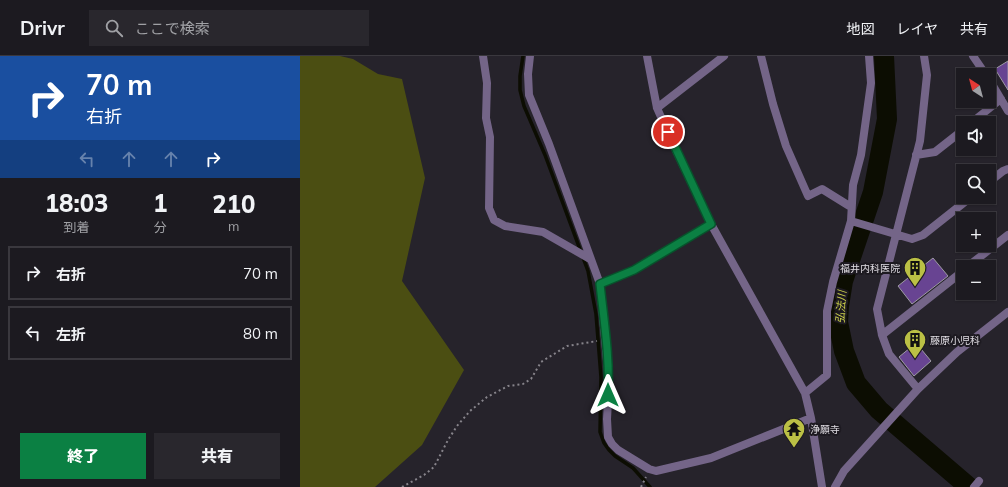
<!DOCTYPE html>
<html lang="ja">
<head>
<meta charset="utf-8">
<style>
  body { margin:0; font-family:Mulish,"Noto Sans JP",sans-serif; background:#29272d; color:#f1f3f6; height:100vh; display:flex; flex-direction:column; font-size:15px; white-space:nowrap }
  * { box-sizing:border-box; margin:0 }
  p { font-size:13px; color:#a0a1a5 }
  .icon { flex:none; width:22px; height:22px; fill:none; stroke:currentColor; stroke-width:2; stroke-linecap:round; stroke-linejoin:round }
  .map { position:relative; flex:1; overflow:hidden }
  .drawer { display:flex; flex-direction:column; background:#1c1a20; width:300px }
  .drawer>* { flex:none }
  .guide { background:#1a4fa0; color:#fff; overflow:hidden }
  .needle { width:26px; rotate:324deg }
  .fabs { position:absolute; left:656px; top:12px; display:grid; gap:8px }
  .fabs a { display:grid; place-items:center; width:40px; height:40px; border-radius:0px; background:#1c1a20; box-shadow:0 1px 3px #0004,0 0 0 1px #3a383e; font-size:20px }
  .pin { position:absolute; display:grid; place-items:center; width:34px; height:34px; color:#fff; margin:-17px; border:2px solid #fff; border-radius:50%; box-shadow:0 1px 4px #0007 }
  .me { position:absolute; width:44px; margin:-22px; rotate:0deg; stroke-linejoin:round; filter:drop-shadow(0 0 3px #0008) }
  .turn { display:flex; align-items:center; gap:14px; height:84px; padding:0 20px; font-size:18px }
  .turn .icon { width:52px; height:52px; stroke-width:2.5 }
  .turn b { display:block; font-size:28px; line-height:34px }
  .lanes { display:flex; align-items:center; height:38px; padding:0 20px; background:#0003; justify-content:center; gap:20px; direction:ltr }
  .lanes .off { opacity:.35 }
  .eta { display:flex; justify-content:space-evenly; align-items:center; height:68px; text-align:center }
  .eta b { font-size:24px; font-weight:800; line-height:28px }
  .action { display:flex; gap:8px; margin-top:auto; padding:8px 20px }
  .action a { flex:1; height:46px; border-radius:0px; background:#0b8043; color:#fff; font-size:16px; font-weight:800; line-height:46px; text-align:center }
  .action a+a { background:#29272d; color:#f1f3f6 }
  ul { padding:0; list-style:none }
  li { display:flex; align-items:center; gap:12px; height:54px; margin:0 8px 6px; padding:0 12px; border:2px solid #3a383e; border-radius:0px }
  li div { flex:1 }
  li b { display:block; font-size:15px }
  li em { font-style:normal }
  header { display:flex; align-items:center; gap:24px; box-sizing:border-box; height:56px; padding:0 20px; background:#1c1a20; border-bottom:1px solid #3a383e }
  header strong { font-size:19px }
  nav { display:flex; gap:22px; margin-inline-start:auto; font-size:14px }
  .search { width:280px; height:36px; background:#29272d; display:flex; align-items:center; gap:10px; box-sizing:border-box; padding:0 14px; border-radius:0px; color:#a0a1a5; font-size:15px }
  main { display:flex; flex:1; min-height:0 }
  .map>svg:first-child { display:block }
</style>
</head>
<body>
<header>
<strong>Drivr</strong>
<div class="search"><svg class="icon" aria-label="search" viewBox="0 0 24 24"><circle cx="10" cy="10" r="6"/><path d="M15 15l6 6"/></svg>ここで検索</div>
<nav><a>地図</a><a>レイヤ</a><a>共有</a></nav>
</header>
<main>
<section class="drawer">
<div class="guide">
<div class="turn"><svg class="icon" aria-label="right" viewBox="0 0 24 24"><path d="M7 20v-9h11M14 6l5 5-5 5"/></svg><div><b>70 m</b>右折</div></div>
<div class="lanes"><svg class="icon off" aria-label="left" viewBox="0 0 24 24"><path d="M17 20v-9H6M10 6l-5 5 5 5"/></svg><svg class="icon off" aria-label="ahead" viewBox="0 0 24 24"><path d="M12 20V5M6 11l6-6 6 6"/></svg><svg class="icon off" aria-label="ahead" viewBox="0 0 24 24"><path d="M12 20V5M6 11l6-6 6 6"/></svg><svg class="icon" aria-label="right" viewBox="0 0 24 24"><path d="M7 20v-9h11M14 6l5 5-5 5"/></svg></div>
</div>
<div class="eta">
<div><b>18:03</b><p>到着</p></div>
<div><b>1</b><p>分</p></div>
<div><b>210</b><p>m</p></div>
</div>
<ul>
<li><svg class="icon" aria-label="right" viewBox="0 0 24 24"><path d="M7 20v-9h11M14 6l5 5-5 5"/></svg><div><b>右折</b></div><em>70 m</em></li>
<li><svg class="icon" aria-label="left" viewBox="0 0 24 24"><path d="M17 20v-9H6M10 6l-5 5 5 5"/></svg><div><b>左折</b></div><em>80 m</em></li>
</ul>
<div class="action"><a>終了</a><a>共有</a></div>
</section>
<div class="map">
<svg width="708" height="431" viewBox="0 0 708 431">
  <rect width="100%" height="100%" fill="#26232b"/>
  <!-- green -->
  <path fill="#4b4e12" d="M0,0H40L53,3L78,18L102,23L125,122L102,225L164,314L122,389L75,431H0Z"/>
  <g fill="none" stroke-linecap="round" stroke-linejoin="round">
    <!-- stream -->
    <path stroke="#0c0d02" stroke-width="3.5" d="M223,0L220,20V34L224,50L245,99L288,215L296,258L301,321L300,376L304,387L309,394L315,400L333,412L350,431"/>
    <!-- river -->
    <path stroke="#0c0d02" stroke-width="20" d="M584,0L587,63L573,136L543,225L539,250L538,266L544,295L556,327L579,354L669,431"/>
  </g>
  <!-- building -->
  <path fill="#684492" stroke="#9e9aa4" d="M708,5V34L695,13Z
    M633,202L648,220L612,248L598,230Z
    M616,287L631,305L614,320L599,301Z"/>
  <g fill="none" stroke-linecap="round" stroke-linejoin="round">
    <!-- path -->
    <path stroke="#87848b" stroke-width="2" stroke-dasharray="2 3" stroke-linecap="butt" d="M102,431L124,419L134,411L148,384L157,370L170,355L187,341L208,330L223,328L231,323L241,306L267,290L297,285
      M341,431L346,421"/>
    <!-- minor -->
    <path stroke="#746588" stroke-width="8" d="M183,0L187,27L186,62L190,81L189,152L194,164L205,170L243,176L290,203
      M230,0L228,18L229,39L249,88L300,228L309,327L307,363L308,381L312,388L318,394L349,413L356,415L411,402L511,362
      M347,0L357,52L373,88L411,168L505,337L511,362L522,431
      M461,0L473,48L486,90L508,140L522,133L551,151
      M673,0L686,19
      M689,23L708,55
      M357,52L424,0
      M671,67L701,43
      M616,99L635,96L663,74
      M689,126L703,115L708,113
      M551,165L612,183L623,179L671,141
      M667,211L708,179
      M300,228L334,214L411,168
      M582,279L663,215
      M618,333L589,298L582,279L577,253L620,85L627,19L624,0
      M505,337L527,319V255L533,226L551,165L553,129L561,99L571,27L569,0
      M535,431L544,415L618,333L657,296L708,256
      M674,431L679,425"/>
  </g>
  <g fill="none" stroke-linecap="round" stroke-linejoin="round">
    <!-- route casing -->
    <g stroke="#07532c" stroke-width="10">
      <path id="route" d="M308,339C310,302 304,265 300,228L334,214L411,168L368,76"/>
    </g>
    <!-- route -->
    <use href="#route" stroke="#0b8043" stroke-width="7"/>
  </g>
  <!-- icons -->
  <defs>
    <g id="building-pin" transform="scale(1.15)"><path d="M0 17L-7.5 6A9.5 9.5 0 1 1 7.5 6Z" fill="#bbc045" stroke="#1d1a21"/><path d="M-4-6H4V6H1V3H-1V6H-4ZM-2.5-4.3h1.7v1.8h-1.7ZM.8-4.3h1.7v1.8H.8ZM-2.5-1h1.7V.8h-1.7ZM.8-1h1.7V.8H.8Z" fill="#111"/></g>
    <g id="temple-pin" transform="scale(1.15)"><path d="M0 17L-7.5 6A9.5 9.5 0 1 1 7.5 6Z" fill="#bbc045" stroke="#1d1a21"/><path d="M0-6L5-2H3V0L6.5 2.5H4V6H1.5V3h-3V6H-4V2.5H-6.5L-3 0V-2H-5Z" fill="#111"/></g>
  </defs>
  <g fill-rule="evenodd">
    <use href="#building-pin" x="615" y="212"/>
    <use href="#building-pin" x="615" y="284"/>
    <use href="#temple-pin" x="494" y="373"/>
  </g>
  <g text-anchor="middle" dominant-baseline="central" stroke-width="4" stroke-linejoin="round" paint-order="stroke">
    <!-- poi labels -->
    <g font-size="10" fill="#e0dde3" stroke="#1d1a21" text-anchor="start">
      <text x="600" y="212" text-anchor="end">福井内科医院</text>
      <text x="630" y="284">藤原小児科</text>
      <text x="510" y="373">浄願寺</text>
    </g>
    <!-- water labels -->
    <g font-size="11" font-style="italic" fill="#ced34b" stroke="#1d1a21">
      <text transform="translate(541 251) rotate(-86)">弘法川</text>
    </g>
  </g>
</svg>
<div class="fabs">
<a><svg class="needle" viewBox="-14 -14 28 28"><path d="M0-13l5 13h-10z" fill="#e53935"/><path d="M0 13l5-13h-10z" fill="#a0a1a5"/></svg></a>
<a><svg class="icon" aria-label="sound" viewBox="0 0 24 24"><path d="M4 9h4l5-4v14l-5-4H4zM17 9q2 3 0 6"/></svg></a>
<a><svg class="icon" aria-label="search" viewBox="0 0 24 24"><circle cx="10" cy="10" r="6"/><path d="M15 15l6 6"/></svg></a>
<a>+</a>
<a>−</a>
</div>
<div class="pin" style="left:368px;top:76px;background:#d93025"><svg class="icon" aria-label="arrive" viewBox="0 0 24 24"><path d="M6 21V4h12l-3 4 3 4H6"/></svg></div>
<svg class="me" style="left:308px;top:339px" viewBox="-20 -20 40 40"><path d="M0-17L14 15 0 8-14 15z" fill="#0b8043" stroke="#fff" stroke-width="4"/></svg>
</div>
</main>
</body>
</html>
